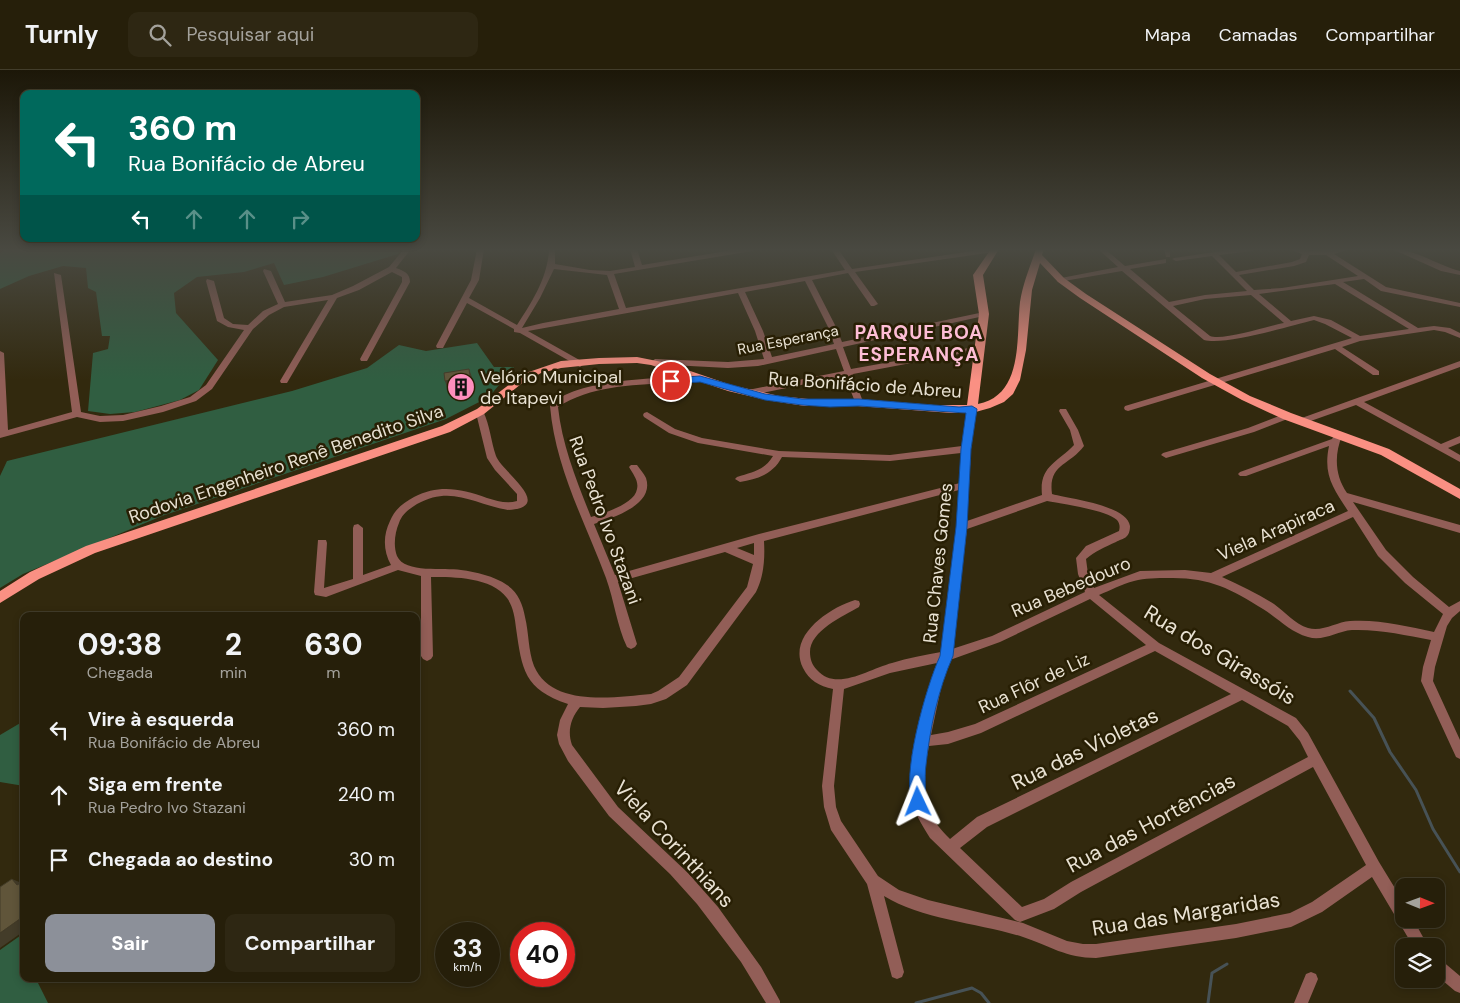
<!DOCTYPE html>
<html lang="pt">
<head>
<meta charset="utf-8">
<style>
  body { margin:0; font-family:"DM Sans",sans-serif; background:#2e2713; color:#f1f3f6; height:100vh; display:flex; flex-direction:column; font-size:19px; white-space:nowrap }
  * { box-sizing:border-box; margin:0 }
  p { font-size:16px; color:#a4a29c }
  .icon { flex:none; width:28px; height:28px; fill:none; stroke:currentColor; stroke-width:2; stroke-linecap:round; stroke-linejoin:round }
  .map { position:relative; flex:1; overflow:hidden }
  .side { position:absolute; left:20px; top:542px; width:400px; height:370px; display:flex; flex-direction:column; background:#261f0a; border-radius:10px; box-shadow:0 2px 8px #0003,0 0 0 1px #423d2b }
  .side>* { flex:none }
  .hud { position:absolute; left:20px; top:20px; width:400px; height:152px; border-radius:10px; box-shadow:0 2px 8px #0003,0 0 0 1px #423d2b; background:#00695c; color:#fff; overflow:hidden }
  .needle { width:32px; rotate:91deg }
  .controls { position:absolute; left:1395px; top:808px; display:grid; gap:10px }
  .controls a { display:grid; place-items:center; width:50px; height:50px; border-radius:10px; background:#261f0a; box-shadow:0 2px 8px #0003,0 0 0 1px #423d2b; font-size:25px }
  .speed { position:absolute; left:435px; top:852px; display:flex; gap:10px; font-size:25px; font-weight:700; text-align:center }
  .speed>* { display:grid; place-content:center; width:65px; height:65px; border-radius:50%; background:#261f0a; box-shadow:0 2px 8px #0003,0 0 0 1px #423d2b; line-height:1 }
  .speed small { font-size:12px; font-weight:400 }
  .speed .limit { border:8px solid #d22; background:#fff; color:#111 }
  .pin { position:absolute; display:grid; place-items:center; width:42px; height:42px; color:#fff; margin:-21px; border:2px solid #fff; border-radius:50%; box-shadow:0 1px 5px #0007 }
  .me { position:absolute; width:55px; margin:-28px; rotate:358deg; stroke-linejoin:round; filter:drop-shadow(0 0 4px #0008) }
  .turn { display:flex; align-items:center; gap:18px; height:105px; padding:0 25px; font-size:22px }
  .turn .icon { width:65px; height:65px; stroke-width:2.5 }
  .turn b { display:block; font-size:35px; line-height:42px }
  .lanes { display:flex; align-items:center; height:48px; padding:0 25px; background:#0003; justify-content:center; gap:25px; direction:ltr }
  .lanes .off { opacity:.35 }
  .eta { display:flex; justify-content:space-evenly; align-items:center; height:85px; text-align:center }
  .eta b { font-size:30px; font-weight:700; line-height:35px }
  .cta { display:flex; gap:10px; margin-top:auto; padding:10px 25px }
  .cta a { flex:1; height:58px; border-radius:10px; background:#8c9099; color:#fff; font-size:20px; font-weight:700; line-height:58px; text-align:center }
  .cta a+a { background:#2e2713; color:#f1f3f6 }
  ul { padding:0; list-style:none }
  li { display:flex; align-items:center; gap:15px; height:65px; padding:0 25px }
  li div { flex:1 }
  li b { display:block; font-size:19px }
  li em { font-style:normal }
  header { display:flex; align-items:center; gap:30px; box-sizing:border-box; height:70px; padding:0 25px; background:#261f0a; border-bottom:1px solid #423d2b }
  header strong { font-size:24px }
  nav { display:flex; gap:28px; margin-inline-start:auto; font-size:18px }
  .search { width:350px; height:45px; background:#2e2713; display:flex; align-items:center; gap:12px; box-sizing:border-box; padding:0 18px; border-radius:10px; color:#a4a29c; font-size:19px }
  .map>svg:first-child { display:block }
</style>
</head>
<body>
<header>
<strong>Turnly</strong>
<div class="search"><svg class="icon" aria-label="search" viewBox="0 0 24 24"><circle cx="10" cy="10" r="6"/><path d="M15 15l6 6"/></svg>Pesquisar aqui</div>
<nav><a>Mapa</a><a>Camadas</a><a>Compartilhar</a></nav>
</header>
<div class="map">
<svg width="1460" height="933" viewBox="0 0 1460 933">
  <rect width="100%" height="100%" fill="#32290e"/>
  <!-- green -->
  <path fill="#305e41" d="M7,179H401L398,184L323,207L284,215L274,193L244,202L197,207L174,223L176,243L218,290L199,320L180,330L135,342L110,344L88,341L93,283L108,279L110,266H102L96,222L88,218L86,198L63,196L29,206L0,219V183Z
    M477,273L494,297H514L489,327L446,349L162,446L23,504L0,518V406L7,391L292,321L367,298L399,275L426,281Z
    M22,652L24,716L0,712V665Z
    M24,863V909H36L48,933H0V880Z"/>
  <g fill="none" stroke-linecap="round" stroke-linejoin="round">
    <!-- stream -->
    <path stroke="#475256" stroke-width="3" d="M1350,621L1374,648L1390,682L1416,720L1433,759L1460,802
      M916,933L972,918L981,923L989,933
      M1208,933L1212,903L1227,894"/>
    <!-- minor -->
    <path fill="#925e57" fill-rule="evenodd" d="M404,179H411L396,198C404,201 410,203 410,212L367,291H361L360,289L402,212V207L392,202L359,220L337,228L287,313H281L280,311L328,230L284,237L269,245L253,259L212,319L196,331L163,342L123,351L100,352L77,347L0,368V281L4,283L8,360L72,342L54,203L61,205L81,342L100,346L123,345L161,336L190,327L206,315L244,260L228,257L217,251L206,211L207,209L214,211L224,248L233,254L248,255L263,241L278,234L263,201L264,199L271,201L285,232L332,225L353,216L389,197Z
      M477,179H484L479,210L469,228L517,255C532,232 548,207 549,179H555V194L590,200L610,201L635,197L630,179H637L642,195L739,179H755L752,181L614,204L626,238L845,200L831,179H838L852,199L986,179L997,180L994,182L855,202L878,234L874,236H871L848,203L812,210L836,257L842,272L984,242L988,244L984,246L843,277L851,299L980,276L984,278L980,280L853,304L863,332L859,335L855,332L845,306L748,326L744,323L748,320L844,301L836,279L758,296L728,298L652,294L651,292L655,289L728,292L764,289L755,261L738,223L528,261L583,292L584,294L580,297L520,263L514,262V259L467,233L444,276L443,278H437L436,276L471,210ZM554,199L607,205L619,239L543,253L522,258L540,228ZM805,211L828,257L834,274L772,287L763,261L745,222Z
      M1098,179H1105L1125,196L1166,189V193L1130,199L1169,232L1205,225L1247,221L1212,186L1176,191L1172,189L1174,188L1235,179H1255L1252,181L1219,185L1236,202L1292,192L1300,189L1302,184L1289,179L1312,181L1350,179L1334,184L1386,217L1460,233V237L1381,221L1364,209L1343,212L1418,258L1434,256L1450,258L1460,263V268L1445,262L1434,260L1360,271L1342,277L1379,301V305H1373L1335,279L1128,341L1125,340L1124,338L1125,336L1352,268L1325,254L1314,250C1290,256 1224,276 1204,270L1122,201L1058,212L1057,210L1061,208L1118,197ZM1309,185H1326L1358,206L1282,218L1254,220L1239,205L1294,196L1306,192ZM1335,214L1409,259L1360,266L1331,250L1314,246L1291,251L1259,224ZM1251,225L1284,253C1268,256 1223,271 1210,266L1173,236L1205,229Z
      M1164,179H1170V187H1166Z
      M1392,179C1415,179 1437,195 1460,201V205L1441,201Z
      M1460,291V297L1364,332L1441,374L1460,366V373L1448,378L1460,385V392L1356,335L1305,353L1302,354L1298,351L1299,349Z
      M700,306L703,307V311C692,313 679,313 668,313C631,315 590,316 558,337C562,375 577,412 591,447C604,443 635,434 637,419C639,411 633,404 629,397L631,395H637C640,399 644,404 646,408C655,435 612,448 594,454L615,505L759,464L960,413L961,383L890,391L782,387C773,404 758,409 740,412L735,409L737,407C752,402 764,401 773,386L698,373L669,363L644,347L643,345L644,343L647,342L675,359L702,368L779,381L890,385L962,376L968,339L969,337H975L976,339L971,379L967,451L1042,425C1039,396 1057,393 1074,375L1070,360L1059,341L1060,339H1066L1078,360L1084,376C1069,396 1048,394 1052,424C1070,429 1127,435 1130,456C1130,460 1129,465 1126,467C1124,469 1119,470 1116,472C1105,477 1095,481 1086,489L1088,504L1094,518L1140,501L1185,500L1211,503L1348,441C1333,418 1323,405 1329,376L1246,406H1240L1238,404L1240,402L1332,369L1335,364L1338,363L1342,366C1334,385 1335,406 1347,423L1460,455V463L1353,432L1386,480L1413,507L1449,537L1460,531V541L1452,548L1447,556L1435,597L1433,611L1460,670V689L1456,687L1421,611L1423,597L1431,570C1405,565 1379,559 1352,560C1337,561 1323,572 1308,567C1290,562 1279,549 1263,539C1230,518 1208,507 1168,508C1157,508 1145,508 1134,511C1122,514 1111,520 1099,525L1159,573L1296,648L1308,663L1379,792L1404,833V849H1413L1428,876H1413L1372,807L1322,842L1291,857L1236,868L1096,888C1066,888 1050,876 1023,867C980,853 922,850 884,826L904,902L902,907L897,909L892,907L867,814L831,760L824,737L822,716L833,619C819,616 809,610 803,598C787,566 829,538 855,530L859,531L860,534L859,537C843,546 810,561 810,582C810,589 812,595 817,600C836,622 869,599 892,593C908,588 925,585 941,582L957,457L959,420L764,471C765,488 764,506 756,522L687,615L666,629L651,634L636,636L603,638L580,637C571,648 567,661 572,675L618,737L688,803L718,837L761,897L780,931V933H766L741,892L697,834L670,804L609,746L568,691L559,674L557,665L560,650L568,634C524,619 522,600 516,558C515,548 513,536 507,528C491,507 455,507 431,507L433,586L431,589L427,591L423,589L421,586V506L398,500L326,527L315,525L314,522L318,470H326L327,473L324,518L353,509V458L354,455L358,454L363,458V505L391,495C383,481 383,465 390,451C395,439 403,433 414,427C440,414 461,419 487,428C497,431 507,434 517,431V424L495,400L487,388L476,343L480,340L483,341C490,355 491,372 496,386C502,402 556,437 508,440C473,434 452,415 417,434C409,439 402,444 399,453C395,462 393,476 397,486C405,504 444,497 461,500C476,502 494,506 507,515C518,522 523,535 525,547C529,563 528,580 534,596C552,638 615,627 651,624L658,621L679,607L747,517L753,494L725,482L618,512L637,574L635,577L631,579L627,577C617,556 614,530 606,508C585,452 555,397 550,336C574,308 664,308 700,306ZM1047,431C1063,434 1106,440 1117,450C1120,454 1120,457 1119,461L1086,476L1076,488L1078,504L1085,522L992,566L952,579L967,459ZM1353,447L1378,486L1405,513L1443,544L1434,562C1406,556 1378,549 1350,551C1336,552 1323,562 1308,558C1295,554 1285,542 1274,534C1258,524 1240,515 1222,507ZM754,473V485L737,478ZM1090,529L1146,575L975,654L948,662L931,665L944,604L950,590L1000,572ZM1155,581L1231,624L977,747L950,769C918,738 921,717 929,676L948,674L981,663ZM937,593C927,617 905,709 912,733C916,745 923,757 930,768L1015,850L1020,852L1054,839L1081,822L1313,697L1366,795L1312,832L1290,843L1236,854L1096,874H1083L1067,871L1023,853L928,830L899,820L878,806L841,751L836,737L834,716L844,619L890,603ZM1242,630L1288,656L1300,671L1308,687L1071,812L1044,829L1022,837L960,778L987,757Z
      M1287,343L1290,344L1291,346L1290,348L1254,362L1166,388L1161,385L1163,383L1248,358Z
      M1436,888L1441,890L1460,906V923L1455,921L1436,905Z
      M1311,902L1316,904L1318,909L1308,933H1294L1306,904Z"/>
    <!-- major -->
    <path fill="#fa9083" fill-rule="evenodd" d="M991,179H999L983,205L989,244L978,334C1024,325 1016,267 1020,232C1023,213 1030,197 1036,179H1044L1042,185L1064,208L1086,224L1210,304L1250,326L1291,343L1389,379L1460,419V429L1381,385L1283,349L1242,330L1202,308L1080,228L1058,212L1040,193L1032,220L1026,280L1020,310L1013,324L1004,332L990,338L972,343H952L857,336H805L766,330L728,321L651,295L637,293L599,294L561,298L541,303L521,314L484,344L450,362L95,483L39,509L0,533V521L30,502L86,476L442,356L477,339L523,304L561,291L599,288L637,287L667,293L731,315L779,326L818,330L857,329L933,335H967L979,244L973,205Z"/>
  </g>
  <!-- shaded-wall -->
  <path fill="#433c29" d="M469,299L473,310L474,318L449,323L445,311Z
    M12,809L24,814L17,815Z
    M24,846V861L0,878V863Z"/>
  <!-- building -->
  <path fill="#60553a" stroke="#433c29" d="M469,299L470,306L445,311L444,303Z
    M12,809L17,815L24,811V846L0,863V817Z"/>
  <!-- sky -->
  <linearGradient id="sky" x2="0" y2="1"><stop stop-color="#1c1708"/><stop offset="0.58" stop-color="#494941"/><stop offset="1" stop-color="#494941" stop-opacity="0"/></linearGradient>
  <rect width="1460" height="310" fill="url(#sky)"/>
  <!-- route -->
  <path fill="#1a73e8" stroke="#114b97" d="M700,306L765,324L802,329H859L959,337L972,336L977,339L971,379L967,457L953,586C938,620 930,658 926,695C924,706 927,731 924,738L918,740L913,738C900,707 926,617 940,586L956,457L961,379L966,343L859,336L830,337L802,335L765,330L700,312L671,314L666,311L671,308Z"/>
  <!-- icons -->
  <defs>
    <g id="building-disc" transform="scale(1.4375)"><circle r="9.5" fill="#fe8ebd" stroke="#281f04"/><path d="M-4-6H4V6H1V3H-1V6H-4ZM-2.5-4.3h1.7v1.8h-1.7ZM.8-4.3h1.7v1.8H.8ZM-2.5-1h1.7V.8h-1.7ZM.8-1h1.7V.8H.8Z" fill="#111"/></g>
  </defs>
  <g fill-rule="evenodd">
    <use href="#building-disc" x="461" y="317"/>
  </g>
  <g text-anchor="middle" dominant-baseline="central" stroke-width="5" stroke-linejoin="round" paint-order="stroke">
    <!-- far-street labels -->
    <g font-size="15" fill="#e9e2d3" stroke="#281f04">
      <text transform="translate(788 270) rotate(-11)">Rua Esperança</text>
    </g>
    <!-- poi labels -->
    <g font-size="18" fill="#e9e2d3" stroke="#281f04" text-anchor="start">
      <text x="480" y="307">Velório Municipal<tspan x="480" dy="21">de Itapevi</tspan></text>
    </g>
    <!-- street labels -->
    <g font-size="18" fill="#e9e2d3" stroke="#281f04">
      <text transform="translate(865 315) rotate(4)">Rua Bonifácio de Abreu</text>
      <text transform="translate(286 394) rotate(-19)">Rodovia Engenheiro Renê Benedito Silva</text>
      <text transform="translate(605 450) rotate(70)">Rua Pedro Ivo Stazani</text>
      <text transform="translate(1276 460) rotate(-24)">Viela Arapiraca</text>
      <text transform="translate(938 493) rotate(-84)">Rua Chaves Gomes</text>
      <text transform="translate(1071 517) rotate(-23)">Rua Bebedouro</text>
      <text transform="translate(1034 613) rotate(-25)">Rua Flôr de Liz</text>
    </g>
    <!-- far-district labels -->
    <g font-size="19" font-weight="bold" letter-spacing="1" fill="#febed6" stroke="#281f04">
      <text x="919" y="262">PARQUE BOA<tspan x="919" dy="22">ESPERANÇA</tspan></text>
    </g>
    <!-- near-street labels -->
    <g font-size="21" fill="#e9e2d3" stroke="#281f04">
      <text transform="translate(1220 585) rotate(31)">Rua dos Girassóis</text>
      <text transform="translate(1085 679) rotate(-26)">Rua das Violetas</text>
      <text transform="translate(1151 753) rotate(-28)">Rua das Hortências</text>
      <text transform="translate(674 774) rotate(47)">Viela Corinthians</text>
      <text transform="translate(1186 844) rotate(-9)">Rua das Margaridas</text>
    </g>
  </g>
</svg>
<div class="controls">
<a><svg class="needle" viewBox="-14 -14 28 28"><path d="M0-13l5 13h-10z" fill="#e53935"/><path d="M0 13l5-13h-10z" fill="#a4a29c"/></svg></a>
<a><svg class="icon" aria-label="layers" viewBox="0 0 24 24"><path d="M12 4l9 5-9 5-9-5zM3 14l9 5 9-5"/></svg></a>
</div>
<div class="speed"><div>33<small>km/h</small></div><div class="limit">40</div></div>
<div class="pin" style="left:671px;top:311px;background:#d93025"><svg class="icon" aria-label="arrive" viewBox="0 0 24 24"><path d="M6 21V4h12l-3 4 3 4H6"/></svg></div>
<svg class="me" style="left:918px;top:732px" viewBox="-20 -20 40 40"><path d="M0-17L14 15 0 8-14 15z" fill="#1a73e8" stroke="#fff" stroke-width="4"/></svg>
<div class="hud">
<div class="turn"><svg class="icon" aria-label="left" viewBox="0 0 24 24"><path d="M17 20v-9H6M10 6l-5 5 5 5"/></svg><div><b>360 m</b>Rua Bonifácio de Abreu</div></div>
<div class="lanes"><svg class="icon" aria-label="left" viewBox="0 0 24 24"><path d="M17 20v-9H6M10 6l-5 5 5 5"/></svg><svg class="icon off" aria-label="ahead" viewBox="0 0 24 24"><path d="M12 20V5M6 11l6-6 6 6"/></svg><svg class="icon off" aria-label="ahead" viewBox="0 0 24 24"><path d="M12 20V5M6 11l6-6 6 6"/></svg><svg class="icon off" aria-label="right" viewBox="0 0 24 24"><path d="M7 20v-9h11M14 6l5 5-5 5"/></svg></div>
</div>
<section class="side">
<div class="eta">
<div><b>09:38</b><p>Chegada</p></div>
<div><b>2</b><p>min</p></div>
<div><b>630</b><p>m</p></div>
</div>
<ul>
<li><svg class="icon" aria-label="left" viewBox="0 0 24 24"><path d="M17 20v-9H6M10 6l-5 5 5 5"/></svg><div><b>Vire à esquerda</b><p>Rua Bonifácio de Abreu</p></div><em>360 m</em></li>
<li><svg class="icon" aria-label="ahead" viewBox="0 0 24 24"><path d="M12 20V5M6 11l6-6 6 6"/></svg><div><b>Siga em frente</b><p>Rua Pedro Ivo Stazani</p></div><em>240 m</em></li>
<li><svg class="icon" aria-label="arrive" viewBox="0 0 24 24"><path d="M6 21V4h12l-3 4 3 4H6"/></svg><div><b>Chegada ao destino</b></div><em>30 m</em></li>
</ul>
<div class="cta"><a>Sair</a><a>Compartilhar</a></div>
</section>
</div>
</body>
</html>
